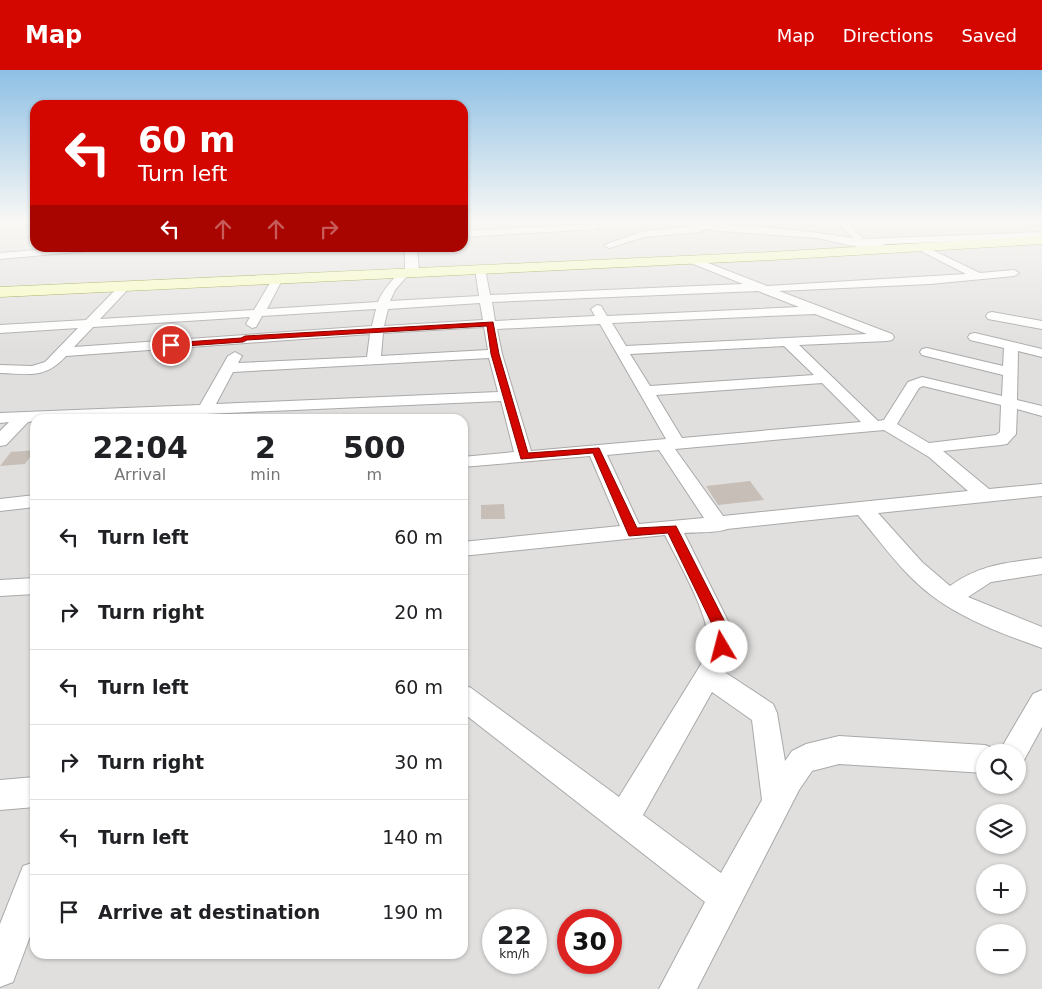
<!DOCTYPE html>
<html lang="en">
<head>
<meta charset="utf-8">
<style>
  body { margin:0; font-family:"DejaVu Sans",sans-serif; background:#f2f2f2; color:#202124; height:100vh; display:flex; flex-direction:column; font-size:19px; white-space:nowrap }
  * { box-sizing:border-box; margin:0 }
  p { font-size:16px; color:#757577 }
  .icon { flex:none; width:28px; height:28px; fill:none; stroke:currentColor; stroke-width:2; stroke-linecap:round; stroke-linejoin:round }
  .map { position:relative; flex:1; overflow:hidden }
  .drawer { position:absolute; left:30px; top:344px; width:438px; height:545px; display:flex; flex-direction:column; background:#fff; border-radius:15px; box-shadow:0 1px 4px #0004 }
  .drawer>* { flex:none }
  .banner { position:absolute; left:30px; top:30px; width:438px; height:152px; border-radius:15px; box-shadow:0 1px 4px #0004; background:#d30600; color:#fff; overflow:hidden }
  .buttons { position:absolute; left:976px; top:674px; display:grid; gap:10px }
  .buttons a { display:grid; place-items:center; width:50px; height:50px; border-radius:50%; background:#fff; box-shadow:0 1px 4px #0004; font-size:25px }
  .speed { position:absolute; left:482px; top:839px; display:flex; gap:10px; font-size:25px; font-weight:700; text-align:center }
  .speed>* { display:grid; place-content:center; width:65px; height:65px; border-radius:50%; background:#fff; box-shadow:0 1px 4px #0004; line-height:1 }
  .speed small { font-size:12px; font-weight:400 }
  .speed .limit { border:8px solid #d22; background:#fff; color:#111 }
  .pin { position:absolute; display:grid; place-items:center; width:42px; height:42px; color:#fff; margin:-21px; border:2px solid #fff; border-radius:50%; box-shadow:0 1px 5px #0007 }
  .me { position:absolute; width:55px; margin:-28px; rotate:352deg; stroke-linejoin:round; filter:drop-shadow(0 0 4px #0008) }
  .turn { display:flex; align-items:center; gap:18px; height:105px; padding:0 25px; font-size:22px }
  .turn .icon { width:65px; height:65px; stroke-width:2.5 }
  .turn b { display:block; font-size:35px; line-height:42px }
  .lanes { display:flex; align-items:center; height:48px; padding:0 25px; background:#0003; justify-content:center; gap:25px; direction:ltr }
  .lanes .off { opacity:.35 }
  .eta { display:flex; justify-content:space-evenly; align-items:center; height:85px; text-align:center }
  .eta b { font-size:30px; font-weight:800; line-height:35px }
  ul { padding:0; list-style:none }
  li { display:flex; align-items:center; gap:15px; height:75px; padding:0 25px; border-top:1px solid #e0e0e0 }
  li div { flex:1 }
  li b { display:block; font-size:19px }
  li em { font-style:normal }
  header { display:flex; align-items:center; gap:30px; box-sizing:border-box; height:70px; padding:0 25px; background:#d30600; color:#fff }
  header strong { font-size:24px }
  nav { display:flex; gap:28px; margin-inline-start:auto; font-size:18px }
  .map>svg:first-child { display:block }
</style>
</head>
<body>
<header>
<strong>Map</strong>
<nav><a>Map</a><a>Directions</a><a>Saved</a></nav>
</header>
<div class="map">
<svg width="1042" height="919" viewBox="0 0 1042 919">
  <rect width="100%" height="100%" fill="#f2efe8"/>
  <!-- residential -->
  <path fill="#e0dfde" fill-rule="evenodd" d="M0,153H35V178H462L463,153H1042V919H0ZM35,349H462V884H35ZM985,682H1018V715H985ZM985,742H1018V775H985ZM985,802H1018V835H985ZM494,850H536V892H494ZM569,850H611V892H569ZM985,862H1018V895H985Z"/>
  <!-- building -->
  <path fill="#c7bfb7" d="M35,380L25,394L0,396L11,382Z
    M750,411L764,430L718,435L706,416Z
    M504,434L505,449H481V435Z"/>
  <g fill="none" stroke-linecap="round" stroke-linejoin="round">
    <!-- minor casing -->
    <g stroke="#a9a9a9" stroke-width="2">
      <path id="minor" d="M707,153L712,156L700,162L644,167L609,178L604,175L643,161L698,156Z
        M839,153H848L863,169L1042,162V168L861,175L858,174Z
        M594,154L599,157L597,159L462,167V161Z
        M920,174L980,203L1014,200L1019,203L1014,206L930,214L779,221L892,264L894,267L892,270L887,271L799,275L878,351L884,350L908,312L922,307L1002,326L1003,305L922,285L920,282L922,279L927,278L1003,296L1004,278L970,270L968,267L970,264L975,263L1042,279V287L1018,281L1017,330L1042,336V346L1017,339L1016,364L1007,374L1001,375L943,381L989,419L1042,414V426L878,443L922,492L950,516C981,494 1006,493 1042,488V504L991,512L968,527L1042,557V578C1005,565 962,549 931,525C902,503 881,472 858,445L727,459C718,463 696,462 684,463L733,561V582L723,601L773,634L777,643L785,691L792,681L806,674L839,666L985,675L995,679L996,682H985V703L839,694L812,701L799,720L697,919H659L705,832L462,642V614L471,618L619,727L708,583C715,553 679,494 665,465L462,486V472L620,456L590,386L462,397V387L514,382L501,331L92,349H35V351L28,352L6,375L0,376V361L9,352L0,353V343L200,335L228,286L235,282L242,286L238,293L367,287L370,264L66,286C45,309 29,304 0,303V295L32,296L45,292L78,258L0,263V255L86,250L122,213L126,212L132,215L100,249L254,240L273,208L278,205L283,208L267,239L378,232C383,218 394,211 400,199H408L409,204L395,220L390,231L479,226L475,199L480,196L485,199L490,225L743,214L686,191L685,189L690,186L767,216L966,204L917,179L915,177ZM758,221L799,237L607,246L601,236L597,235L591,239L595,246L495,251L492,232ZM480,233L483,250L384,256L388,239ZM376,239L372,256L74,277L93,257L250,247L246,254L252,258L256,257L262,246ZM815,244L867,264L626,276L612,253ZM600,254L666,369L531,381L502,284L497,259ZM484,257L488,280L381,286L383,263ZM784,276L814,305L650,316L630,284ZM489,288L498,322L216,334L233,302ZM822,313L861,352L682,368L656,325ZM923,316L1001,335L1000,362L996,365L929,373L897,354L919,318ZM884,360L929,387L968,421L723,446L675,379ZM659,380L704,448L639,454L607,385ZM712,622L752,650L762,730L721,803L643,745Z
        M61,178H93L88,181L0,189V183Z
        M992,242L1042,251V259L988,249L986,246L988,243Z
        M35,425V437L0,441V429Z
        M35,508V524L0,526V510Z
        M1042,620V657L1023,692L1018,694V682H999L1033,624Z
        M35,707V737L0,740V710Z
        M35,792V853L13,912L0,917V854L23,796Z"/>
    </g>
    <!-- tertiary casing -->
    <g stroke="#a9a9a9" stroke-width="2">
      <path id="tertiary" d="M681,153C699,151 717,154 735,155C787,159 838,163 889,176L891,179L885,183L817,168L720,161L683,155Z
        M405,178H417L419,201L417,204H407L405,201Z"/>
    </g>
    <!-- secondary casing -->
    <g stroke="#6f8001" stroke-width="1">
      <path id="secondary" d="M1042,166V174L771,190L0,227V217L771,182Z"/>
    </g>
    <!-- minor -->
    <use href="#minor" fill="#fff" fill-rule="evenodd"/>
    <!-- tertiary -->
    <use href="#tertiary" fill="#fff" fill-rule="evenodd"/>
    <!-- secondary -->
    <use href="#secondary" fill="#f7fcbc" fill-rule="evenodd"/>
  </g>
  <!-- sky -->
  <linearGradient id="sky" x2="0" y2="1"><stop stop-color="#8ec0e5"/><stop offset="0.54" stop-color="#f9f8f5"/><stop offset="1" stop-color="#f9f8f5" stop-opacity="0"/></linearGradient>
  <rect width="1042" height="281" fill="url(#sky)"/>
  <!-- route -->
  <path fill="#d30600" stroke="#890400" d="M493,252L499,284L528,383L599,378L637,458L676,456L725,552L729,562L727,581H717L711,552L668,463L629,466L593,383L521,389L491,284L487,256L247,270L243,272L171,277L168,275L171,273L241,268L245,266Z"/>
</svg>
<div class="buttons">
<a><svg class="icon" aria-label="search" viewBox="0 0 24 24"><circle cx="10" cy="10" r="6"/><path d="M15 15l6 6"/></svg></a>
<a><svg class="icon" aria-label="layers" viewBox="0 0 24 24"><path d="M12 4l9 5-9 5-9-5zM3 14l9 5 9-5"/></svg></a>
<a>+</a>
<a>−</a>
</div>
<div class="speed"><div>22<small>km/h</small></div><div class="limit">30</div></div>
<div class="pin" style="left:171px;top:275px;background:#d93025"><svg class="icon" aria-label="arrive" viewBox="0 0 24 24"><path d="M6 21V4h12l-3 4 3 4H6"/></svg></div>
<svg class="me" style="left:722px;top:577px" viewBox="-20 -20 40 40"><circle r="19" fill="#fff"/><path d="M0-13L10 11 0 6-10 11z" fill="#d30600"/></svg>
<div class="banner">
<div class="turn"><svg class="icon" aria-label="left" viewBox="0 0 24 24"><path d="M17 20v-9H6M10 6l-5 5 5 5"/></svg><div><b>60 m</b>Turn left</div></div>
<div class="lanes"><svg class="icon" aria-label="left" viewBox="0 0 24 24"><path d="M17 20v-9H6M10 6l-5 5 5 5"/></svg><svg class="icon off" aria-label="ahead" viewBox="0 0 24 24"><path d="M12 20V5M6 11l6-6 6 6"/></svg><svg class="icon off" aria-label="ahead" viewBox="0 0 24 24"><path d="M12 20V5M6 11l6-6 6 6"/></svg><svg class="icon off" aria-label="right" viewBox="0 0 24 24"><path d="M7 20v-9h11M14 6l5 5-5 5"/></svg></div>
</div>
<section class="drawer">
<div class="eta">
<div><b>22:04</b><p>Arrival</p></div>
<div><b>2</b><p>min</p></div>
<div><b>500</b><p>m</p></div>
</div>
<ul>
<li><svg class="icon" aria-label="left" viewBox="0 0 24 24"><path d="M17 20v-9H6M10 6l-5 5 5 5"/></svg><div><b>Turn left</b></div><em>60 m</em></li>
<li><svg class="icon" aria-label="right" viewBox="0 0 24 24"><path d="M7 20v-9h11M14 6l5 5-5 5"/></svg><div><b>Turn right</b></div><em>20 m</em></li>
<li><svg class="icon" aria-label="left" viewBox="0 0 24 24"><path d="M17 20v-9H6M10 6l-5 5 5 5"/></svg><div><b>Turn left</b></div><em>60 m</em></li>
<li><svg class="icon" aria-label="right" viewBox="0 0 24 24"><path d="M7 20v-9h11M14 6l5 5-5 5"/></svg><div><b>Turn right</b></div><em>30 m</em></li>
<li><svg class="icon" aria-label="left" viewBox="0 0 24 24"><path d="M17 20v-9H6M10 6l-5 5 5 5"/></svg><div><b>Turn left</b></div><em>140 m</em></li>
<li><svg class="icon" aria-label="arrive" viewBox="0 0 24 24"><path d="M6 21V4h12l-3 4 3 4H6"/></svg><div><b>Arrive at destination</b></div><em>190 m</em></li>
</ul>
</section>
</div>
</body>
</html>
